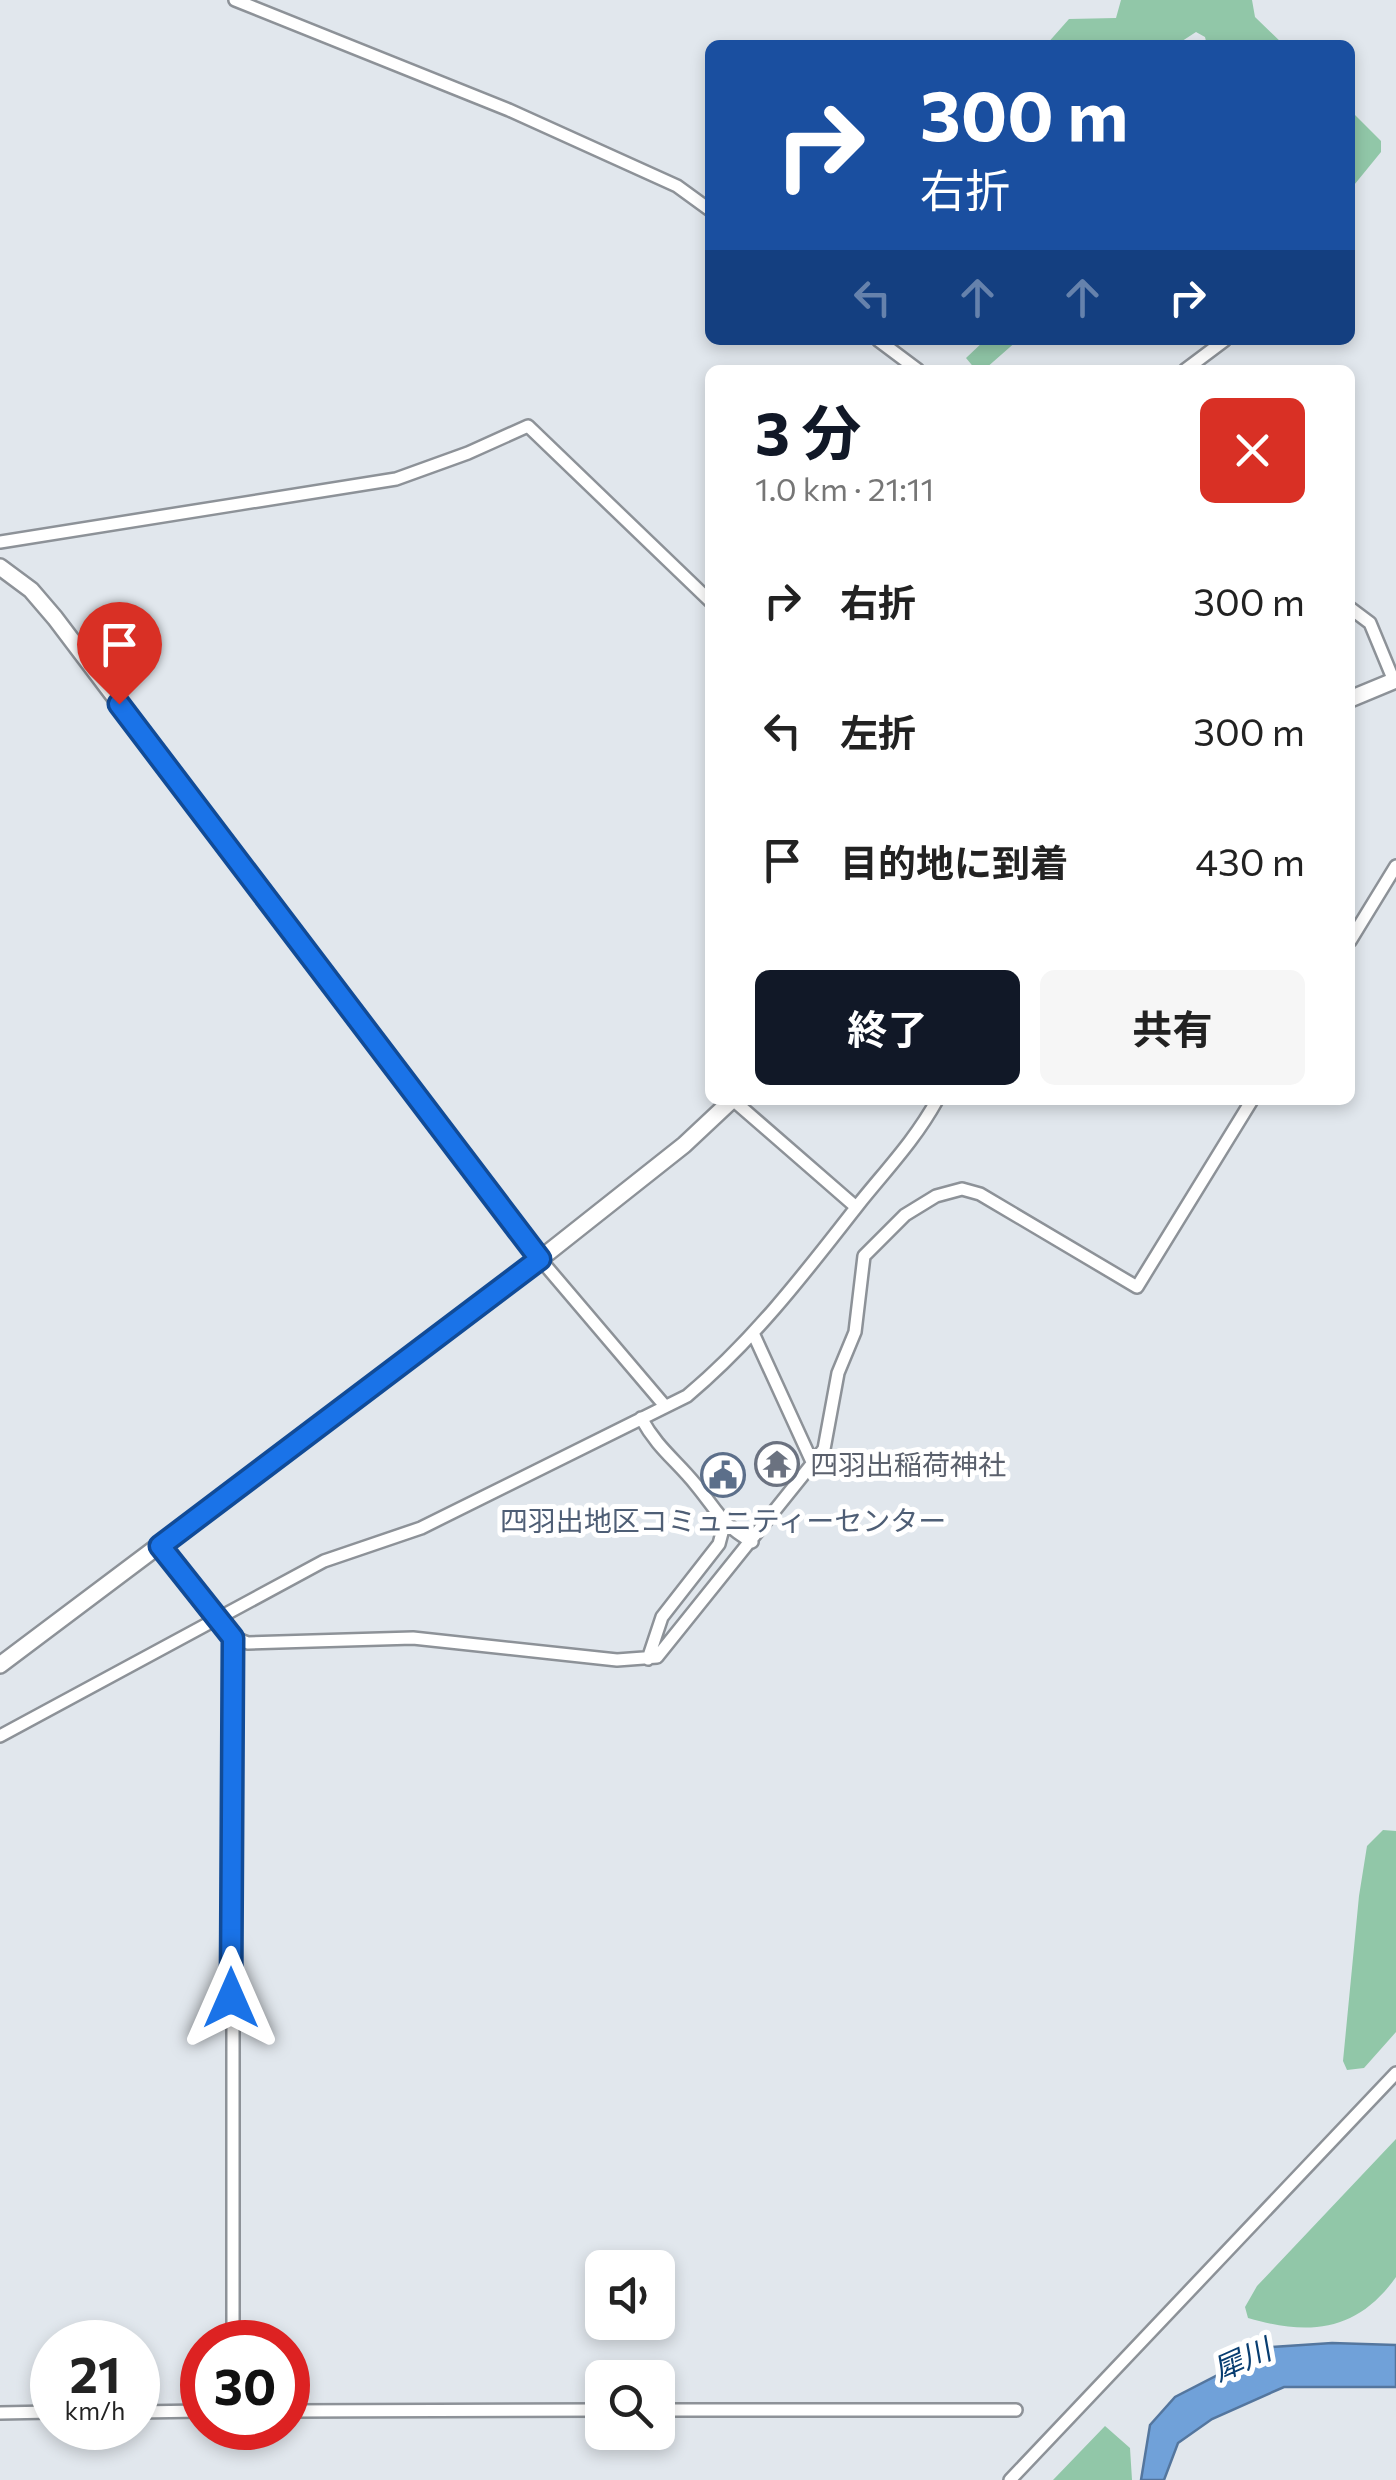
<!DOCTYPE html>
<html lang="ja">
<head>
<meta charset="utf-8">
<style>
  body { margin:0; font-family:Commissioner,"Noto Sans JP",sans-serif; background:#f6f6f6; color:#222; height:100vh; display:flex; flex-direction:column; font-size:38px; white-space:nowrap }
  * { box-sizing:border-box; margin:0 }
  p { font-size:32px; color:#767676 }
  .icon { flex:none; width:55px; height:55px; fill:none; stroke:currentColor; stroke-width:2; stroke-linecap:round; stroke-linejoin:round }
  .map { position:relative; flex:1; overflow:hidden }
  .details { position:absolute; left:705px; top:365px; width:650px; height:740px; display:flex; flex-direction:column; background:#fff; border-radius:15px; box-shadow:0 5px 15px #0003 }
  .details>* { flex:none }
  .guide { position:absolute; left:705px; top:40px; width:650px; height:305px; border-radius:15px; box-shadow:0 5px 15px #0003; background:#1a4fa0; color:#fff; overflow:hidden }
  .tools { position:absolute; left:585px; top:2250px; display:grid; gap:20px }
  .tools a { display:grid; place-items:center; width:90px; height:90px; border-radius:15px; background:#fff; box-shadow:0 5px 15px #0003; font-size:50px }
  .speed { position:absolute; left:30px; top:2320px; display:flex; gap:20px; font-size:50px; font-weight:700; text-align:center }
  .speed>* { display:grid; place-content:center; width:130px; height:130px; border-radius:50%; background:#fff; box-shadow:0 5px 15px #0003; line-height:1 }
  .speed small { font-size:25px; font-weight:400 }
  .speed .limit { border:15px solid #d22; background:#fff; color:#111 }
  .pin { position:absolute; display:grid; place-items:center; width:85px; height:85px; color:#fff; margin:-102px -42px; border-radius:50% 50% 50% 0; rotate:-45deg; box-shadow:0 0 10px #0007 }
  .pin .icon { rotate:45deg }
  .me { position:absolute; width:110px; margin:-55px; rotate:0deg; stroke-linejoin:round; filter:drop-shadow(0 0 8px #0008) }
  .turn { display:flex; align-items:center; gap:35px; height:210px; padding:0 50px; font-size:45px }
  .turn .icon { width:130px; height:130px; stroke-width:2.5 }
  .turn b { display:block; font-size:70px; line-height:85px }
  .lanes { display:flex; align-items:center; height:95px; padding:0 50px; background:#0003; justify-content:center; gap:50px; direction:ltr }
  .lanes .off { opacity:.35 }
  .round { display:grid; place-items:center; flex:none; width:105px; height:105px; border-radius:15px; background:#f6f6f6 }
  .headline { display:flex; align-items:center; justify-content:space-between; height:170px; padding:0 50px }
  h1 { font-size:60px; font-weight:700; line-height:75px; color:#111827 }
  .button { display:flex; gap:20px; margin-top:auto; padding:20px 50px }
  .button a { flex:1; height:115px; border-radius:15px; background:#111827; color:#fff; font-size:40px; font-weight:700; line-height:115px; text-align:center }
  .button a+a { background:#f6f6f6; color:#222 }
  ul { padding:0; list-style:none }
  li { display:flex; align-items:center; gap:30px; height:130px; padding:0 50px }
  li div { flex:1 }
  li b { display:block; font-size:38px }
  li em { font-style:normal }
  .map>svg:first-child { display:block }
</style>
</head>
<body>
<div class="map">
<svg width="1396" height="2480" viewBox="0 0 1396 2480">
  <rect width="100%" height="100%" fill="#e1e7ed"/>
  <!-- green -->
  <path fill="#91c7a8" d="M1121,0H1252L1255,17L1284,45H1207L1205,37L1196,32L1176,45H1046L1069,19L1116,18Z
    M1350,110L1381,141V152L1350,190Z
    M985,340H1018L985,369L976,370L966,358Z
    M1383,1830L1396,1831V2032L1364,2068L1347,2070L1343,2061L1359,1896L1367,1846Z
    M1396,2139V2277C1357,2332 1309,2336 1248,2318L1245,2307L1257,2286Z
    M1105,2426L1130,2448L1132,2480H1053Z"/>
  <!-- water -->
  <path fill="#70a1d9" stroke="#54769e" stroke-width="2.5" d="M1332,2343L1396,2345V2387H1284L1212,2419L1178,2443L1164,2480H1141L1150,2425L1175,2397L1272,2347Z"/>
  <g fill="none" stroke-linecap="round" stroke-linejoin="round">
    <!-- street casing -->
    <g stroke="#8d9298" stroke-width="16">
      <path id="street" d="M235,0L509,110L677,186L710,210
        M878,340L918,370
        M1185,370L1225,340
        M0,542L396,479L468,453L528,426L710,601
        M1350,608L1370,623L1394,681
        M1350,941L1396,866
        M733,1100L856,1207
        M540,1259L665,1406
        M753,1333L813,1464
        M641,1418C658,1449 676,1460 696,1485C719,1513 720,1523 752,1542
        M160,1546C183,1576 211,1632 248,1643L413,1638L617,1660L657,1657L824,1449L838,1373L855,1332L864,1256L905,1215L936,1196L962,1189L980,1194L1137,1287L1252,1100
        M233,1638V2342
        M648,1659L662,1617L719,1544L724,1525
        M0,1736L324,1561L421,1528L687,1396C753,1341 805,1273 858,1205C886,1170 915,1140 937,1100
        M658,2410H1016
        M288,2411L602,2410
        M138,2412L202,2411
        M0,2413L52,2412
        M1010,2480L1396,2073"/>
    </g>
    <!-- secondary casing -->
    <g stroke="#8d9298" stroke-width="20">
      <path id="secondary" d="M0,567L31,590L55,618L540,1259
        M1350,699L1396,680
        M0,1665L540,1259L684,1145L732,1100"/>
    </g>
    <!-- street -->
    <use href="#street" stroke="#fff" stroke-width="11"/>
    <!-- secondary -->
    <use href="#secondary" stroke="#fff" stroke-width="15"/>
  </g>
  <g fill="none" stroke-linecap="round" stroke-linejoin="round">
    <!-- route casing -->
    <g stroke="#114b97" stroke-width="25">
      <path id="route" d="M119,704L540,1259L160,1546L233,1638L231,1998"/>
    </g>
    <!-- route -->
    <use href="#route" stroke="#1a73e8" stroke-width="18"/>
  </g>
  <!-- icons -->
  <defs>
    <g id="temple-ring" transform="scale(2.25)"><circle r="9.5" fill="#fff" stroke="#6b7280" stroke-width="1.5"/><path d="M0-6L5-2H3V0L6.5 2.5H4V6H1.5V3h-3V6H-4V2.5H-6.5L-3 0V-2H-5Z" fill="#6b7280"/></g>
    <g id="civic-ring" transform="scale(2.25)"><circle r="9.5" fill="#fff" stroke="#5c6f8a" stroke-width="1.5"/><path d="M-.6-6.5H3V-4.5H.6V-3L4-1V1h2V6H-6V1h2V-1L-.6-3ZM-1.2 2.5V6h2.4V2.5Z" fill="#5c6f8a"/></g>
  </defs>
  <g fill-rule="evenodd">
    <use href="#temple-ring" x="777" y="1464"/>
    <use href="#civic-ring" x="723" y="1475"/>
  </g>
  <g text-anchor="middle" dominant-baseline="central" stroke-width="10" stroke-linejoin="round" paint-order="stroke">
    <!-- worship labels -->
    <g font-size="28" fill="#5b616d" stroke="#fff" text-anchor="start">
      <text x="810" y="1464">四羽出稲荷神社</text>
    </g>
    <!-- service labels -->
    <g font-size="28" fill="#4e5e75" stroke="#fff">
      <text x="723" y="1520">四羽出地区コミュニティーセンター</text>
    </g>
    <!-- water labels -->
    <g font-size="30" font-style="italic" fill="#083d70" stroke="#fff">
      <text transform="translate(1241 2358) rotate(-24)">犀川</text>
    </g>
  </g>
</svg>
<div class="tools">
<a><svg class="icon" aria-label="sound" viewBox="0 0 24 24"><path d="M4 9h4l5-4v14l-5-4H4zM17 9q2 3 0 6"/></svg></a>
<a><svg class="icon" aria-label="search" viewBox="0 0 24 24"><circle cx="10" cy="10" r="6"/><path d="M15 15l6 6"/></svg></a>
</div>
<div class="speed"><div>21<small>km/h</small></div><div class="limit">30</div></div>
<div class="pin" style="left:119px;top:704px;background:#d93025"><svg class="icon" aria-label="arrive" viewBox="0 0 24 24"><path d="M6 21V4h12l-3 4 3 4H6"/></svg></div>
<svg class="me" style="left:231px;top:1998px" viewBox="-20 -20 40 40"><path d="M0-17L14 15 0 8-14 15z" fill="#1a73e8" stroke="#fff" stroke-width="4"/></svg>
<div class="guide">
<div class="turn"><svg class="icon" aria-label="right" viewBox="0 0 24 24"><path d="M7 20v-9h11M14 6l5 5-5 5"/></svg><div><b>300 m</b>右折</div></div>
<div class="lanes"><svg class="icon off" aria-label="left" viewBox="0 0 24 24"><path d="M17 20v-9H6M10 6l-5 5 5 5"/></svg><svg class="icon off" aria-label="ahead" viewBox="0 0 24 24"><path d="M12 20V5M6 11l6-6 6 6"/></svg><svg class="icon off" aria-label="ahead" viewBox="0 0 24 24"><path d="M12 20V5M6 11l6-6 6 6"/></svg><svg class="icon" aria-label="right" viewBox="0 0 24 24"><path d="M7 20v-9h11M14 6l5 5-5 5"/></svg></div>
</div>
<section class="details">
<div class="headline"><div><h1>3 分</h1><p>1.0 km · 21:11</p></div><a class="round" style="background:#d93025;color:#fff"><svg class="icon" aria-label="close" viewBox="0 0 24 24"><path d="M6 6l12 12M18 6L6 18"/></svg></a></div>
<ul>
<li><svg class="icon" aria-label="right" viewBox="0 0 24 24"><path d="M7 20v-9h11M14 6l5 5-5 5"/></svg><div><b>右折</b></div><em>300 m</em></li>
<li><svg class="icon" aria-label="left" viewBox="0 0 24 24"><path d="M17 20v-9H6M10 6l-5 5 5 5"/></svg><div><b>左折</b></div><em>300 m</em></li>
<li><svg class="icon" aria-label="arrive" viewBox="0 0 24 24"><path d="M6 21V4h12l-3 4 3 4H6"/></svg><div><b>目的地に到着</b></div><em>430 m</em></li>
</ul>
<div class="button"><a>終了</a><a>共有</a></div>
</section>
</div>
</body>
</html>
